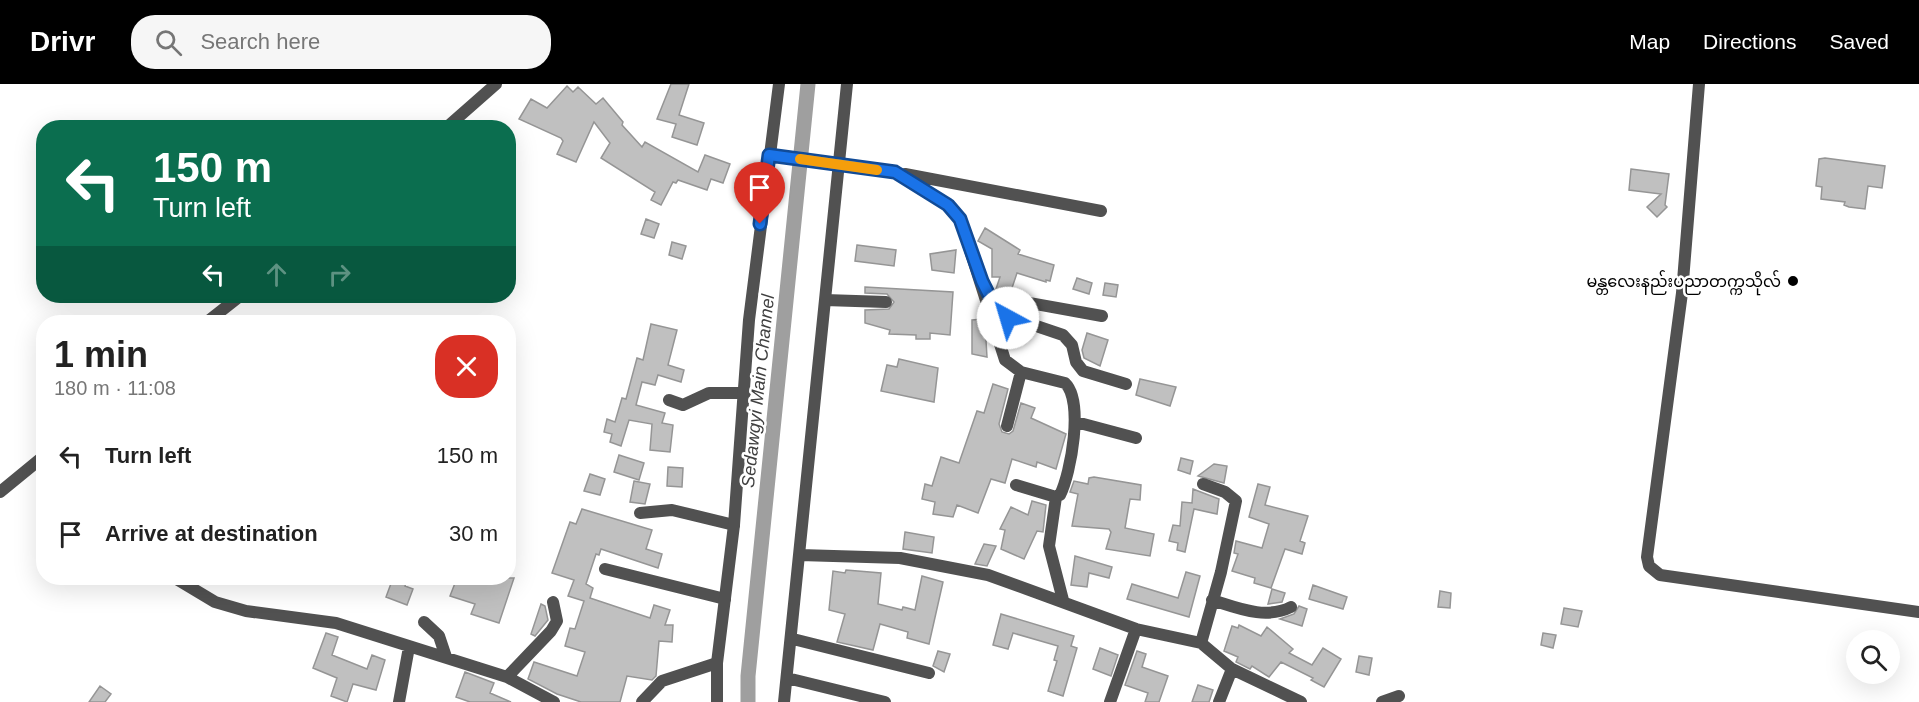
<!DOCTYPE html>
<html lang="en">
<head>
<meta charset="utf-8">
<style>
  body { margin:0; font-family:Arial,"Noto Sans Myanmar",sans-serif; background:#f6f6f6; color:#222; height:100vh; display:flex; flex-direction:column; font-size:22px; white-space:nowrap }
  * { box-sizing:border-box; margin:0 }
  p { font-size:20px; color:#767676 }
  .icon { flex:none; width:33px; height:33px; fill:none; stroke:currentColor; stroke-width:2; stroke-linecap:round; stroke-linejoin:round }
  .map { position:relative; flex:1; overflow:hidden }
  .drawer { position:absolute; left:36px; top:231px; width:480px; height:270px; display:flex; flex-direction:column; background:#fff; border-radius:24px; box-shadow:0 6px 24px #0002 }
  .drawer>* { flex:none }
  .banner { position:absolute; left:36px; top:36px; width:480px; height:183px; border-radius:24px; box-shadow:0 6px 24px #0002; background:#0b6e4f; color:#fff; overflow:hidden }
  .buttons { position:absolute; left:1846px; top:546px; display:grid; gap:12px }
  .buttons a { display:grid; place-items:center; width:54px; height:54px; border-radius:50%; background:#fff; box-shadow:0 6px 24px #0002; font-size:30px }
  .pin { position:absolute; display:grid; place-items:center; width:51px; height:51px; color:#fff; margin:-62px -26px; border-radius:50% 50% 50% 0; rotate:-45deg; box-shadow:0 0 6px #0007 }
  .pin .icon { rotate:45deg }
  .me { position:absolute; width:66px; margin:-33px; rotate:321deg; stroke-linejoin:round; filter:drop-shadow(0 0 4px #0008) }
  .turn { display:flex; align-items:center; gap:21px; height:126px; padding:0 18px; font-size:27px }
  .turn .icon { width:78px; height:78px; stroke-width:2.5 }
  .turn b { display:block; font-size:42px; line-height:51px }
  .lanes { display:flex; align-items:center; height:57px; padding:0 18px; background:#0003; justify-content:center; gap:30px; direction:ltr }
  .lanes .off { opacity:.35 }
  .round { display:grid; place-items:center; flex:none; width:63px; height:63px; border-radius:24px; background:#f6f6f6 }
  .summary { display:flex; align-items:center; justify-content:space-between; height:102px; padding:0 18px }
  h1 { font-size:36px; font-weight:700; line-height:45px }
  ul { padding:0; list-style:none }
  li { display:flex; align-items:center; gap:18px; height:78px; padding:0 18px }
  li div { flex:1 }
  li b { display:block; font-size:22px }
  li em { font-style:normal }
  header { display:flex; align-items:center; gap:36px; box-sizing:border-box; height:84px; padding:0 30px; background:#000; color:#fff }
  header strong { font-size:28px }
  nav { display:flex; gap:33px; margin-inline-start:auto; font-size:21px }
  .search { width:420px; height:54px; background:#f6f6f6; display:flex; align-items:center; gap:15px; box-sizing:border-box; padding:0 21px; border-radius:24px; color:#767676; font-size:22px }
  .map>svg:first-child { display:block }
</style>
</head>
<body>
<header>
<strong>Drivr</strong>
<div class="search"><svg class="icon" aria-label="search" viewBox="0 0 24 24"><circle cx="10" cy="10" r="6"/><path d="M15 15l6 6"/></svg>Search here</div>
<nav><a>Map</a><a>Directions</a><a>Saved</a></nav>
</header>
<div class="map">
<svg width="1919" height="618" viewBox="0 0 1919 618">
  <rect width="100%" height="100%" fill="#fff"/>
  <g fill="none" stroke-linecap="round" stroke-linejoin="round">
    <!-- canal -->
    <path stroke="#9f9f9f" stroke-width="15" d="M748,618V592L808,0"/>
  </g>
  <!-- building -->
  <path fill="#c0c0c0" stroke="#959595" stroke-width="1.5" d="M671,0H689L679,31L704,39L697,61L672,53L676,40L657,35Z
    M567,2L573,8L578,3L596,20L603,14L623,38L622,41L642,63L645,58L698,88L705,71L730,80L723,99L711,95L707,106L678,96L676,99L673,98L661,121L651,116L655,108L601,74L610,59L594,38L576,78L557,70L563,57L561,54L519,35L531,15L547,24Z
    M1825,74L1885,82L1882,104L1868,102L1865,125L1849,123L1844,121L1845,118L1821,115L1822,103L1816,102L1819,75Z
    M1631,85L1669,90L1665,121L1667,123L1657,133L1647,123L1661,110L1629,106Z
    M646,135L659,140L654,154L641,150Z
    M985,144L1020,166L1018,170L1054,181L1050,197L1046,196V198L1017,189L1011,207L996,205L1000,193H992V165L978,157Z
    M672,158L686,162L682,175L669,171Z
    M857,161L896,166L894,182L855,177Z
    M956,166L954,189L932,186L930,170Z
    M1077,194L1092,199L1089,210L1073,205Z
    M1105,199L1118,201L1116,213L1103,211Z
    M865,203L953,208L950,251L930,249V255H916V251L889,250L890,246L865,239V226L889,225L894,218L887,210L865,209Z
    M983,235L985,240L987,273L972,270V236Z
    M651,240L677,246L668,281L684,286L681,298L658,291L655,301L642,298L636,321L665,329L662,339L673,341L670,368L650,366L652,340L629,336L621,362L610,358L612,350L604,348L607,335L615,338L622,314L626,315L637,274L643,276Z
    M1087,249L1108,256L1100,282L1084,274L1082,266Z
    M899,275L938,284L934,318L881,307L887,281L897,283Z
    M1140,295L1176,303L1170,322L1136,311Z
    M993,300L1008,305L999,340L1002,348L1009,350L1013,347L1021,319L1035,324L1031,334L1066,350L1056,385L1037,378L1036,383L1012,375L1005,399L991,395L978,429L957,421L953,433L933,430L935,418L922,415L925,400L932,402L941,373L959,379L977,327L984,329Z
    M619,371L644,379L639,396L614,388Z
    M1181,374L1193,377L1190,390L1178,386Z
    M1214,380L1227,382L1224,399L1198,392Z
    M668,383L683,384L682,403L667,402Z
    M590,390L605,395L600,411L584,407Z
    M1094,393L1141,401L1140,416L1130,415L1125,444L1154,450L1150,472L1106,465L1111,448L1109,445L1072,442L1078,410L1070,408L1074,397L1088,400L1089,394Z
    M634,397L650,400L645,420L630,418Z
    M1258,400L1270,403L1265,421L1308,432L1300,457L1305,459L1302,470L1285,465L1271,504L1254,499L1255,494L1232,487L1238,470L1234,469L1236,457L1262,464L1269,440L1249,433Z
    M1193,405L1219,415L1217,430L1194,425L1185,468L1177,466L1178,459L1169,457L1173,441L1180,442L1182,418L1192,419Z
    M1032,417L1046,421L1043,448L1037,447L1024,475L1001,465L1005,446L1000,445L1011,423L1028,431Z
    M582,425L652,446L646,465L662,470L658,484L601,465L599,471L596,470L586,500L593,504L590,514L650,534L654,521L670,526L665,541H673L672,558L659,557L656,592L652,596L627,592L620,618H581L557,610L528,595L534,578L577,592L585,568L565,562L570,544L575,545L584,517L568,512L574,496L552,489L570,438L576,440Z
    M905,448L934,453L932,469L903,465Z
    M984,460L996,462L987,482L975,480Z
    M1075,472L1112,483L1109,494L1089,489L1087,503L1071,501Z
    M846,486L881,489L878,520L902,526L903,523L915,526L922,492L943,498L929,560L907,554L908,548L880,540L873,566L837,558L845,530L829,526L833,487L845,489Z
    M1186,488L1200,492L1189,533L1127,515L1132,500L1178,514Z
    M393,494H408L405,502L413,505L407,521L386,513Z
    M457,494H514L499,539L471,530L475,520L450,512Z
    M1313,501L1347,513L1343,525L1309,515Z
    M1272,505L1285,509L1282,518L1268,520Z
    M1440,507L1451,509L1450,524L1438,523Z
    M541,520L545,522L548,536L535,552L531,550Z
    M1299,522L1307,525L1302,542L1280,535L1294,530Z
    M1564,524L1582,527L1578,543L1561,540Z
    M1001,530L1074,552L1071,562L1077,564L1063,612L1048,607L1057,577L1054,576L1058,562L1013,549L1008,565L993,561Z
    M1239,541L1261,552L1267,543L1293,565L1289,569L1312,581L1323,564L1341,575L1324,603L1311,596L1313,594L1281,578L1269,593L1252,582L1250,585L1236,578L1238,573L1224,567L1232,542L1238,544Z
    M326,549L338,553L332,571L367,585L372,571L385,576L376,606L353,600L347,618L331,612L337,594L313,584Z
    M1543,549L1556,551L1553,564L1541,561Z
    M1100,564L1118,571L1111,592L1093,585Z
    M938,567L950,570L944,588L933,582Z
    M1137,567L1146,570L1142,583L1168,592L1159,618H1145L1148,609L1125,601Z
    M1359,572L1372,574L1369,591L1356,588Z
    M465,588L494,599L490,609L511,618H470L456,613Z
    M1198,601L1213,606L1209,618H1192Z
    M100,602L111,610L105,618H89Z"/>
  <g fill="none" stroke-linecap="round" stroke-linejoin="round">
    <!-- minor -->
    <path stroke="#515151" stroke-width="12" d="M1699,0L1682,209L1647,473L1649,482L1660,491L1919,528
      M446,44L496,0
      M769,71L895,88L948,121L960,135L1005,276L1021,288L1065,299C1084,317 1071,389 1060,411L1056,413L1016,401
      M905,90L1101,127
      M991,212L1102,232
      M825,216L886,218
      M992,216L998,229L1063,251L1072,261L1076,278L1083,287L1126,300
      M207,238L240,212
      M669,316L683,321L709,309H745
      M1076,338L1136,354
      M1007,342L1021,288
      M0,408L44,372
      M1056,413L1049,462L1063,516
      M640,429L672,426L734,441
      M800,471L900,474L988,491L1136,545L1201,559L1232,585L1301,618
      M605,485L725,515
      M175,494L215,518L246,527L336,539L507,593L554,618
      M1212,516C1238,524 1265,536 1291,523
      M424,538L439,552L446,573
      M793,555L929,589
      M1201,559L1221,488L1236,417L1225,408L1203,400
      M507,593L551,547L557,537L553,518
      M787,594L885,618
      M399,618L409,563
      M642,618L662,597L717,579
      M784,618L847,0
      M1110,618L1136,545
      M1219,618L1232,585
      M1382,618L1399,612"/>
    <!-- tertiary -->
    <path stroke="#515151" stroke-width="12" d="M717,618V579L734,441L749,236L779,0"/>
  </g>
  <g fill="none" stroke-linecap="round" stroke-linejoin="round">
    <!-- route casing -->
    <g stroke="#114b97" stroke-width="15">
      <path id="route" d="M760,140L769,71L895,88L948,121L960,135L982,197L998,229L1008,234"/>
    </g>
    <!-- route -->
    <use href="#route" stroke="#1a73e8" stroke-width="10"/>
    <!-- slow -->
    <path stroke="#f59e0b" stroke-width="10" d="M800,75L877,86"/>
  </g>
  <!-- markers -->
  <circle fill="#000" stroke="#fff" stroke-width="2" cx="1793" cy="197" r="6"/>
  <g text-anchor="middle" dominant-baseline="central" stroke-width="5" stroke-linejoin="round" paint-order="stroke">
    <!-- poi labels -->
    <g font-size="16" fill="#000" stroke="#fff" text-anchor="end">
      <text x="1781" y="197">မန္တလေးနည်းပညာတက္ကသိုလ်</text>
    </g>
    <!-- water labels -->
    <g font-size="18" font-style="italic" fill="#404040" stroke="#fff">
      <text transform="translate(758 307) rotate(-84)">Sedawgyi Main Channel</text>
    </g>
  </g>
</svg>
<div class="buttons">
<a><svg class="icon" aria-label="search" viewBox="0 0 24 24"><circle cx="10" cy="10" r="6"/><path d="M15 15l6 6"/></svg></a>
</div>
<div class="pin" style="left:760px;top:140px;background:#d93025"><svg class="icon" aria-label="arrive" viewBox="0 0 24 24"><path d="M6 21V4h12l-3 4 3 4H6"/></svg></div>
<svg class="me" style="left:1008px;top:234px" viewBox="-20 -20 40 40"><circle r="19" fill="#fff"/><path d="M0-13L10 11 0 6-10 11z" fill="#1a73e8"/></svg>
<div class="banner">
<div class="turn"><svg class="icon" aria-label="left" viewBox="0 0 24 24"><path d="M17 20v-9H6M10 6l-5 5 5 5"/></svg><div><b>150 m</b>Turn left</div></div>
<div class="lanes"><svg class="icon" aria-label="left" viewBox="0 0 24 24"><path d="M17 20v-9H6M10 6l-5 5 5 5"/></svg><svg class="icon off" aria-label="ahead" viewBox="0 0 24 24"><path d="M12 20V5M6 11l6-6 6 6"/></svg><svg class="icon off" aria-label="right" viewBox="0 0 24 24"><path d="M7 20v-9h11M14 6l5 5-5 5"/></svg></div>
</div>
<section class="drawer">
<div class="summary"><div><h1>1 min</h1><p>180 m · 11:08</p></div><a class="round" style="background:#d93025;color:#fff"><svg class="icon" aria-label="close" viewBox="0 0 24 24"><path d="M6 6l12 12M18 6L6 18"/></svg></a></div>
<ul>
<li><svg class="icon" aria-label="left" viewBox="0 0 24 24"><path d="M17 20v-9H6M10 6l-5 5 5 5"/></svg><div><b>Turn left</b></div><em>150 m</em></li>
<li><svg class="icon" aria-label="arrive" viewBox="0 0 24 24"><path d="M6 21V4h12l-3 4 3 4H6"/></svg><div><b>Arrive at destination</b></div><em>30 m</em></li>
</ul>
</section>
</div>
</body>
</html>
